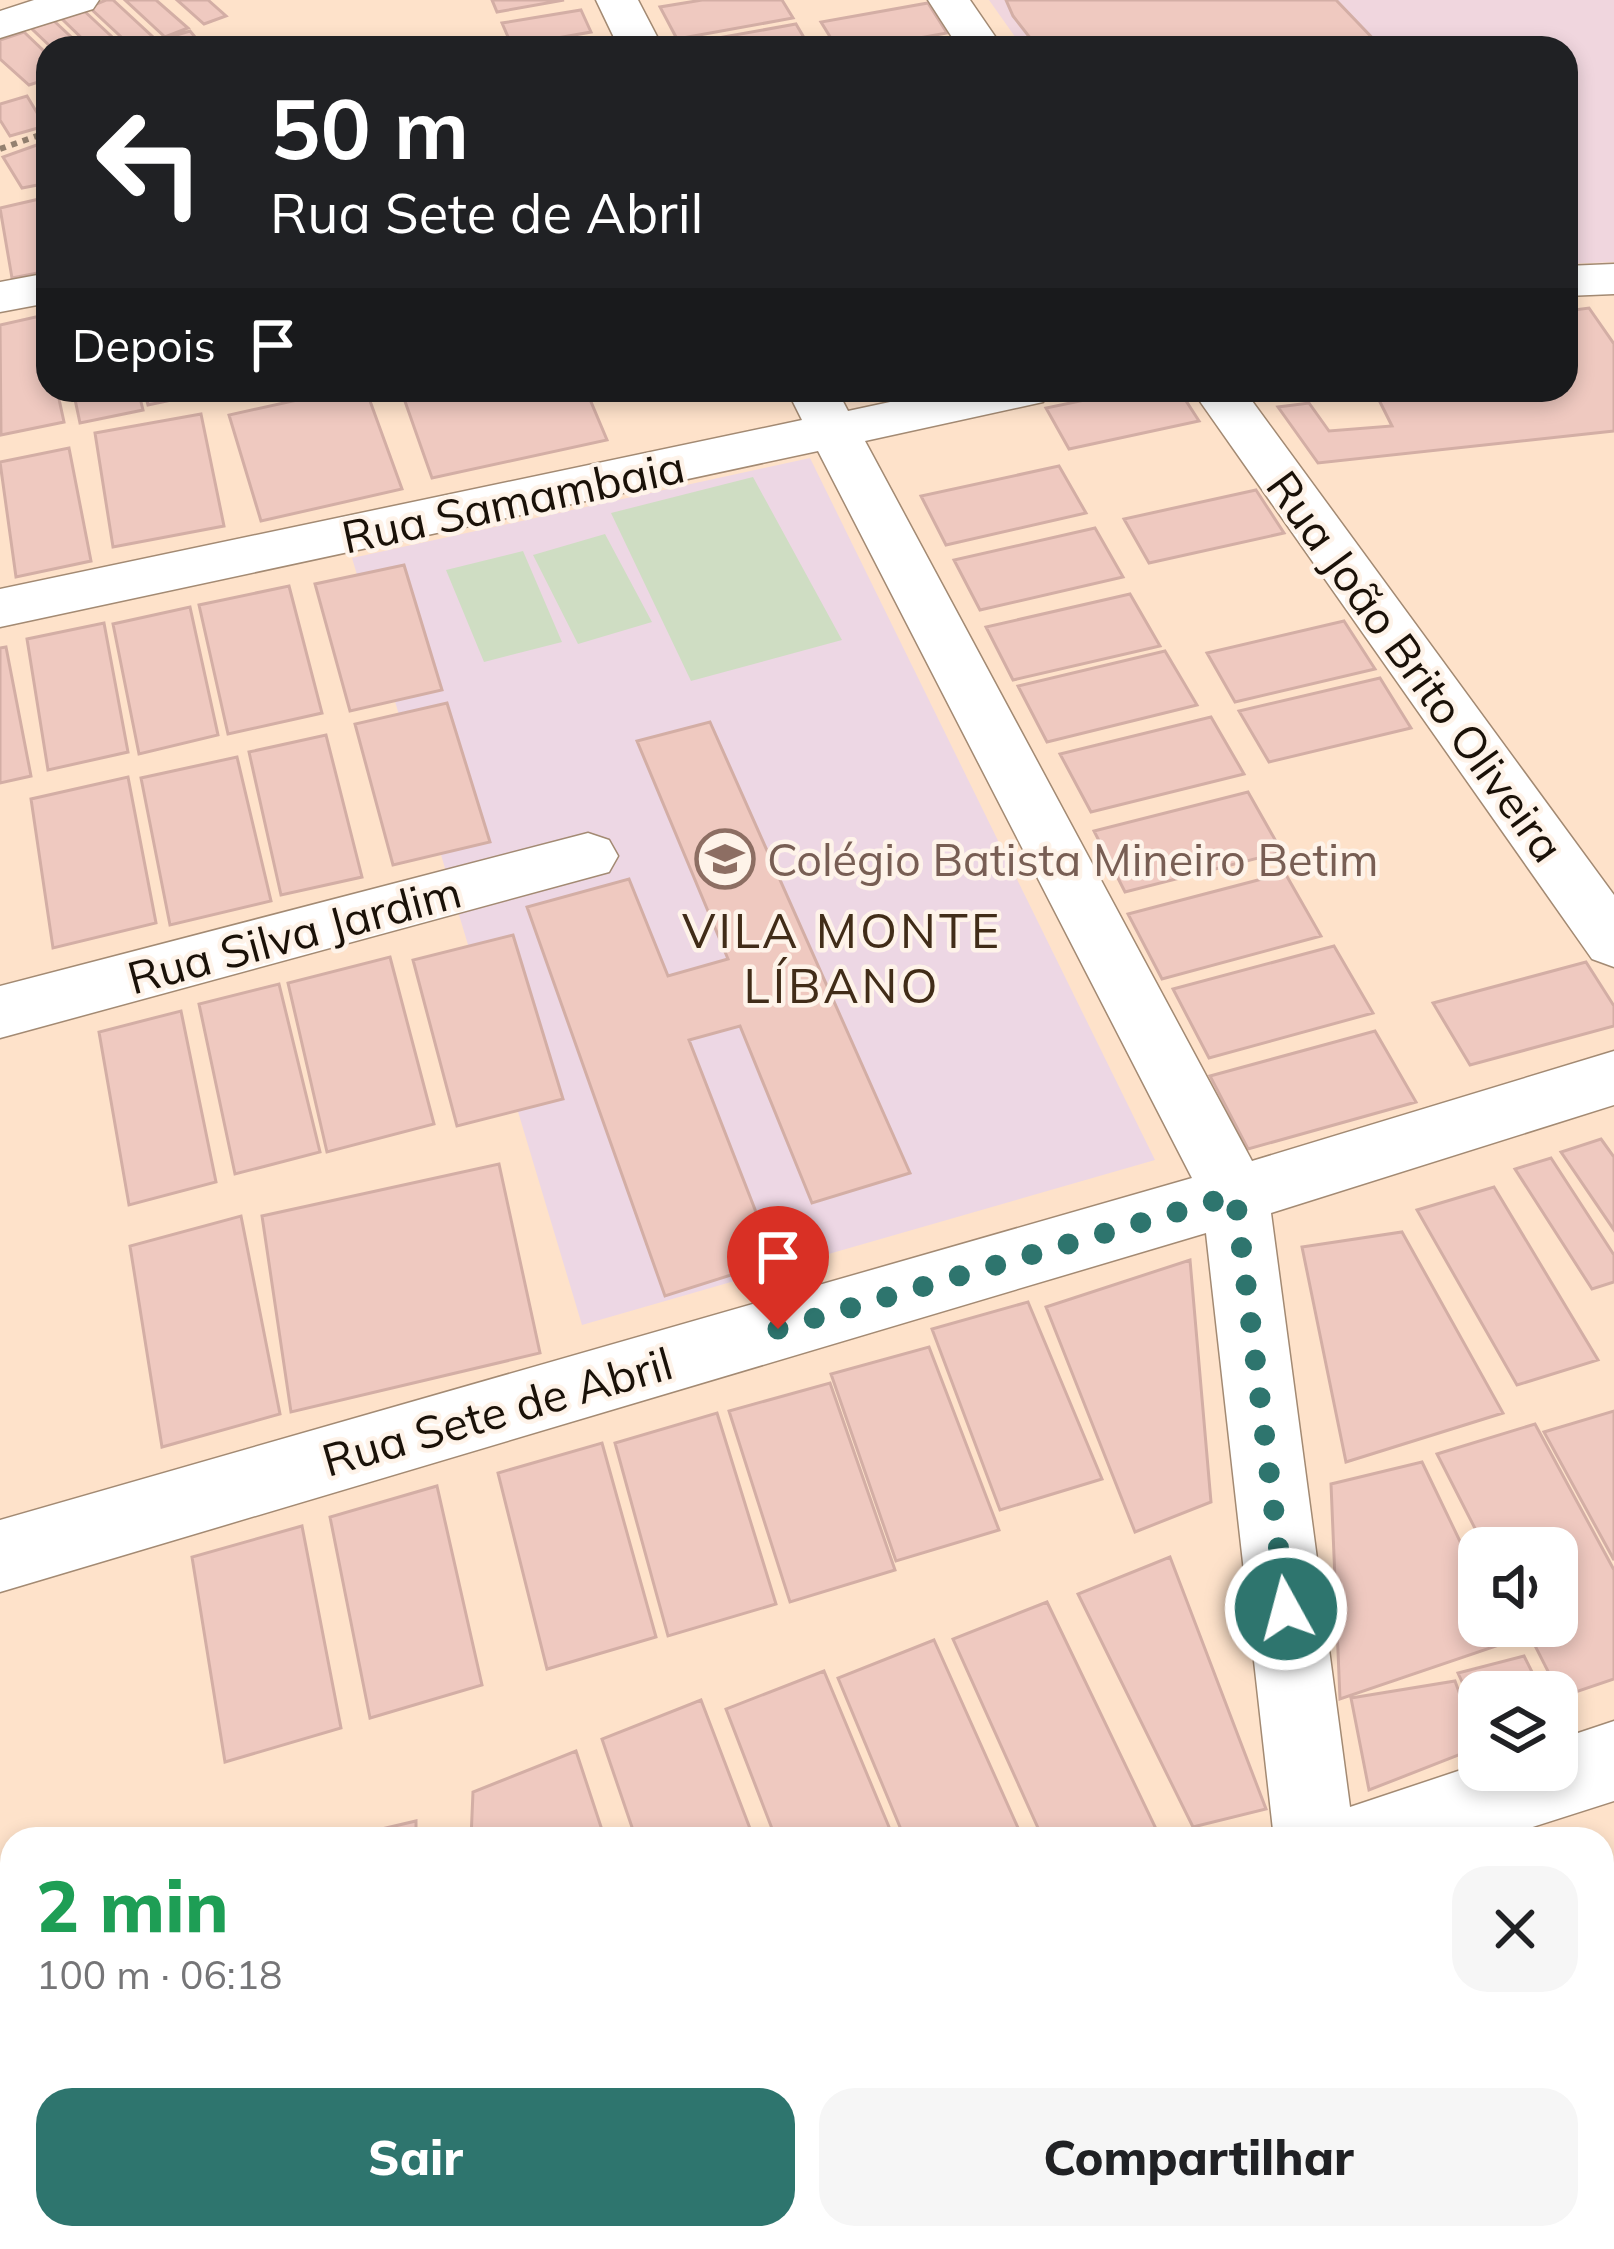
<!DOCTYPE html>
<html lang="pt">
<head>
<meta charset="utf-8">
<style>
  body { margin:0; font-family:Mulish,sans-serif; background:#f6f6f6; color:#202124; height:100vh; display:flex; flex-direction:column; font-size:45px; white-space:nowrap }
  * { box-sizing:border-box; margin:0 }
  p { font-size:39px; color:#757577 }
  .icon { flex:none; width:66px; height:66px; fill:none; stroke:currentColor; stroke-width:2; stroke-linecap:round; stroke-linejoin:round }
  .map { position:relative; flex:1; overflow:hidden }
  .details { position:absolute; left:0px; top:1827px; width:1614px; height:423px; display:flex; flex-direction:column; background:#fff; border-radius:36px 36px 0 0; box-shadow:0 6px 18px #0003 }
  .details>* { flex:none }
  .top-card { position:absolute; left:36px; top:36px; width:1542px; height:366px; border-radius:36px; box-shadow:0 6px 18px #0003; background:#202124; color:#fff; overflow:hidden }
  .buttons { position:absolute; left:1458px; top:1527px; display:grid; gap:24px }
  .buttons a { display:grid; place-items:center; width:120px; height:120px; border-radius:24px; background:#fff; box-shadow:0 6px 18px #0003; font-size:60px }
  .pin { position:absolute; display:grid; place-items:center; width:102px; height:102px; color:#fff; margin:-123px -51px; border-radius:50% 50% 50% 0; rotate:-45deg; box-shadow:0 0 12px #0007 }
  .pin .icon { rotate:45deg }
  .me { position:absolute; width:132px; margin:-66px; rotate:353deg; stroke-linejoin:round; filter:drop-shadow(0 0 9px #0008) }
  .turn { display:flex; align-items:center; gap:42px; height:252px; padding:0 36px; font-size:54px }
  .turn .icon { width:156px; height:156px; stroke-width:2.5 }
  .turn b { display:block; font-size:84px; line-height:102px }
  .then { display:flex; align-items:center; height:114px; padding:0 36px; background:#0003; gap:24px; font-size:45px }
  .round { display:grid; place-items:center; flex:none; width:126px; height:126px; border-radius:36px; background:#f6f6f6 }
  .head { display:flex; align-items:center; justify-content:space-between; height:204px; padding:0 36px }
  h1 { font-size:72px; font-weight:800; line-height:90px; color:#1e9e55 }
  .primary-button { display:flex; gap:24px; margin-top:auto; padding:24px 36px }
  .primary-button a { flex:1; height:138px; border-radius:36px; background:#2e756e; color:#fff; font-size:48px; font-weight:800; line-height:138px; text-align:center }
  .primary-button a+a { background:#f6f6f6; color:#202124 }
  .map>svg:first-child { display:block }
</style>
</head>
<body>
<div class="map">
<svg width="1614" height="2249" viewBox="0 0 1614 2249">
  <rect width="100%" height="100%" fill="#fee2ca"/>
  <!-- industrial -->
  <path fill="#f0d6de" d="M989,0H1614V262L1566,264V48H1023Z"/>
  <!-- education -->
  <path fill="#edd7e4" d="M810,458L1155,1160L582,1325L352,558Z"/>
  <!-- green -->
  <path fill="#cfddc3" d="M753,477L842,640L691,681L611,513Z
    M605,534L652,622L578,644L533,555Z
    M523,551L562,642L484,662L446,570Z"/>
  <!-- building -->
  <path fill="#efc9c0" stroke="#d3aea5" stroke-width="3" d="M106,0H113L154,38L131,46L89,7Z
    M125,0H156L188,28L165,37Z
    M177,0H208L226,16L204,24Z
    M492,0H564L497,12Z
    M702,0H782L793,18L677,39L660,7Z
    M1006,0H1336L1382,48H1038L1013,16Z
    M928,3L947,33L864,48H837L821,22Z
    M81,8L124,48H92L59,16Z
    M581,10L591,32L512,46L502,23Z
    M53,20L83,48H52L31,28Z
    M796,24L810,48L679,45Z
    M190,31L204,48H133Z
    M24,32L48,55V79L29,85L0,59V40Z
    M27,96L45,126L10,136L0,120V104Z
    M48,141V183L22,188L3,157Z
    M48,197V271L12,278L0,208Z
    M1589,308L1614,344V431L1318,463L1278,407L1309,403L1329,431L1392,426L1374,390H1566V311Z
    M40,316L48,352V390H57L64,422L1,435L0,325Z
    M73,390H138L143,410L80,423Z
    M144,390H209V392L148,405Z
    M343,390H366L402,489L261,521L229,415Z
    M401,390H586L607,440L432,478Z
    M1133,390H1179L1199,421L1069,449L1046,408Z
    M201,414L224,526L113,547L95,433Z
    M69,448L91,561L16,577L0,462Z
    M1059,466L1086,513L946,545L921,496Z
    M1256,490L1284,533L1149,563L1124,519Z
    M1095,528L1123,577L980,610L954,560Z
    M404,565L442,690L350,711L315,584Z
    M289,586L322,713L228,734L199,605Z
    M1130,594L1160,646L1013,680L986,627Z
    M190,607L218,735L139,754L113,624Z
    M1344,621L1375,669L1235,702L1207,653Z
    M104,623L128,752L48,770L27,639Z
    M6,647L31,776L0,783V648Z
    M1165,651L1197,705L1047,742L1018,686Z
    M1380,678L1411,728L1269,762L1239,711Z
    M447,703L490,842L393,865L355,724Z
    M1211,717L1244,774L1091,812L1060,754Z
    M710,722L910,1173L812,1203L740,1026L689,1040L775,1261L665,1296L527,907L629,879L668,976L728,959L637,741Z
    M326,735L362,877L281,895L249,752Z
    M237,757L271,901L170,925L141,778Z
    M128,777L156,923L53,948L31,799Z
    M1248,792L1282,852L1125,892L1094,831Z
    M1285,873L1321,936L1162,979L1128,914Z
    M513,935L563,1099L457,1126L413,960Z
    M1334,946L1373,1013L1209,1058L1173,989Z
    M390,957L434,1124L327,1152L288,983Z
    M1586,962L1614,1006V1026L1470,1065L1433,1003Z
    M279,984L320,1152L235,1174L199,1004Z
    M181,1011L216,1182L129,1205L99,1032Z
    M1375,1031L1416,1102L1248,1149L1210,1076Z
    M1601,1139L1614,1157V1230L1561,1152Z
    M1551,1158L1614,1255V1282L1592,1289L1515,1169Z
    M499,1164L540,1353L291,1412L262,1216Z
    M1494,1187L1598,1360L1517,1385L1417,1210Z
    M241,1216L280,1414L162,1447L130,1246Z
    M1402,1232L1503,1413L1346,1462L1302,1247Z
    M1190,1260L1211,1502L1135,1532L1046,1307Z
    M1028,1302L1102,1479L1000,1510L932,1329Z
    M929,1347L999,1530L896,1561L831,1374Z
    M830,1383L895,1570L790,1602L729,1411Z
    M1614,1411V1560L1544,1432Z
    M717,1413L776,1604L668,1636L615,1443Z
    M1535,1424L1614,1570V1679L1561,1697L1525,1626H1557V1548H1485L1437,1454Z
    M602,1443L656,1637L547,1669L498,1473Z
    M1422,1462L1479,1581V1626H1500L1508,1642L1340,1699L1331,1484Z
    M437,1486L482,1685L370,1718L330,1517Z
    M302,1526L341,1728L225,1762L192,1557Z
    M1170,1557L1266,1809L1193,1827L1078,1594Z
    M1047,1602L1159,1835L1043,1839L953,1639Z
    M934,1640L1023,1839H905L838,1678Z
    M1524,1656L1542,1692H1479V1719L1458,1673Z
    M824,1671L894,1839H776L726,1709Z
    M1455,1681L1479,1747L1369,1790L1351,1698Z
    M701,1700L754,1839H636L602,1739Z
    M576,1751L605,1839H471L473,1792Z
    M416,1821V1839H339Z
    M1602,1872L1614,1896V2170L1602,2144Z
    M544,2238H572L575,2249H517Z
    M684,2238H750L752,2249H652Z
    M1015,2238H1127L1132,2249H1020Z
    M1172,2238H1317L1318,2249H1174Z
    M1445,2238H1546L1520,2249H1447Z"/>
  <g fill="none" stroke-linecap="round" stroke-linejoin="round">
    <!-- minor casing -->
    <g stroke="#a38a73" stroke-width="3">
      <path id="minor" d="M34,0H99L93,9L0,38V11Z
        M596,0H638L663,48H619Z
        M928,0H970L1003,48H959Z
        M1614,264V294L1566,296V266Z
        M48,273V303L0,312V282Z
        M787,390H837L848,411L946,390H1050L1043,402L865,441L1252,1161L1614,1051V1105L1271,1213L1350,1807L1479,1764V1770H1557V1740L1614,1721V1801L1495,1839H1274L1206,1233L0,1592V1520L1192,1178L818,451L0,627V589L802,420Z
        M1192,390H1244L1614,895V967L1592,959Z
        M588,833L609,840L618,856L609,872L0,1038V986Z
        M185,2238H299L295,2249H180Z
        M1317,2238H1405L1407,2249H1317Z"/>
    </g>
    <!-- path -->
    <path stroke="#948170" stroke-width="6" stroke-dasharray="6 6" stroke-linecap="butt" d="M0,149L48,132"/>
    <!-- minor -->
    <use href="#minor" fill="#fff" fill-rule="evenodd"/>
  </g>
  <g fill="none" stroke-linecap="round" stroke-linejoin="round">
    <!-- route -->
    <path stroke="#2e756e" stroke-width="21" stroke-dasharray="0 37.8" d="M778,1329L1235,1195L1286,1609"/>
  </g>
  <!-- icons -->
  <defs>
    <g id="school-ring" transform="scale(3)"><circle r="9.5" fill="#fef3e9" stroke="#8d6e63" stroke-width="1.5"/><path d="M0-5L7-2L0 1L-7-2ZM-4 1L0 2.5L4 1V4Q0 6-4 4Z" fill="#8d6e63"/></g>
  </defs>
  <g fill-rule="evenodd">
    <use href="#school-ring" x="725" y="859"/>
  </g>
  <g text-anchor="middle" dominant-baseline="central" stroke-width="9" stroke-linejoin="round" paint-order="stroke">
    <!-- street labels -->
    <g font-size="45" fill="#1a1108" stroke="#fef3e9">
      <text transform="translate(513 501) rotate(-12)">Rua Samambaia</text>
      <text transform="translate(1416 666) rotate(54)">Rua João Brito Oliveira</text>
      <text transform="translate(294 934) rotate(-15)">Rua Silva Jardim</text>
      <text transform="translate(497 1411) rotate(-16)">Rua Sete de Abril</text>
    </g>
    <!-- education labels -->
    <g font-size="45" fill="#785e54" stroke="#fef3e9" text-anchor="start">
      <text x="767" y="859">Colégio Batista Mineiro Betim</text>
    </g>
    <!-- neighbourhood labels -->
    <g font-size="48" letter-spacing="3" fill="#412c18" stroke="#fef3e9">
      <text x="842" y="930">VILA MONTE<tspan x="842" dy="55">LÍBANO</tspan></text>
    </g>
  </g>
</svg>
<div class="buttons">
<a><svg class="icon" aria-label="sound" viewBox="0 0 24 24"><path d="M4 9h4l5-4v14l-5-4H4zM17 9q2 3 0 6"/></svg></a>
<a><svg class="icon" aria-label="layers" viewBox="0 0 24 24"><path d="M12 4l9 5-9 5-9-5zM3 14l9 5 9-5"/></svg></a>
</div>
<div class="pin" style="left:778px;top:1329px;background:#d93025"><svg class="icon" aria-label="arrive" viewBox="0 0 24 24"><path d="M6 21V4h12l-3 4 3 4H6"/></svg></div>
<svg class="me" style="left:1286px;top:1609px" viewBox="-20 -20 40 40"><circle r="17" fill="#2e756e" stroke="#fff" stroke-width="3"/><path d="M0-11L8 9 0 5-8 9z" fill="#fff"/></svg>
<div class="top-card">
<div class="turn"><svg class="icon" aria-label="left" viewBox="0 0 24 24"><path d="M17 20v-9H6M10 6l-5 5 5 5"/></svg><div><b>50 m</b>Rua Sete de Abril</div></div>
<div class="then">Depois<svg class="icon" aria-label="arrive" viewBox="0 0 24 24"><path d="M6 21V4h12l-3 4 3 4H6"/></svg></div>
</div>
<section class="details">
<div class="head"><div><h1>2 min</h1><p>100 m · 06:18</p></div><a class="round"><svg class="icon" aria-label="close" viewBox="0 0 24 24"><path d="M6 6l12 12M18 6L6 18"/></svg></a></div>
<div class="primary-button"><a>Sair</a><a>Compartilhar</a></div>
</section>
</div>
</body>
</html>
